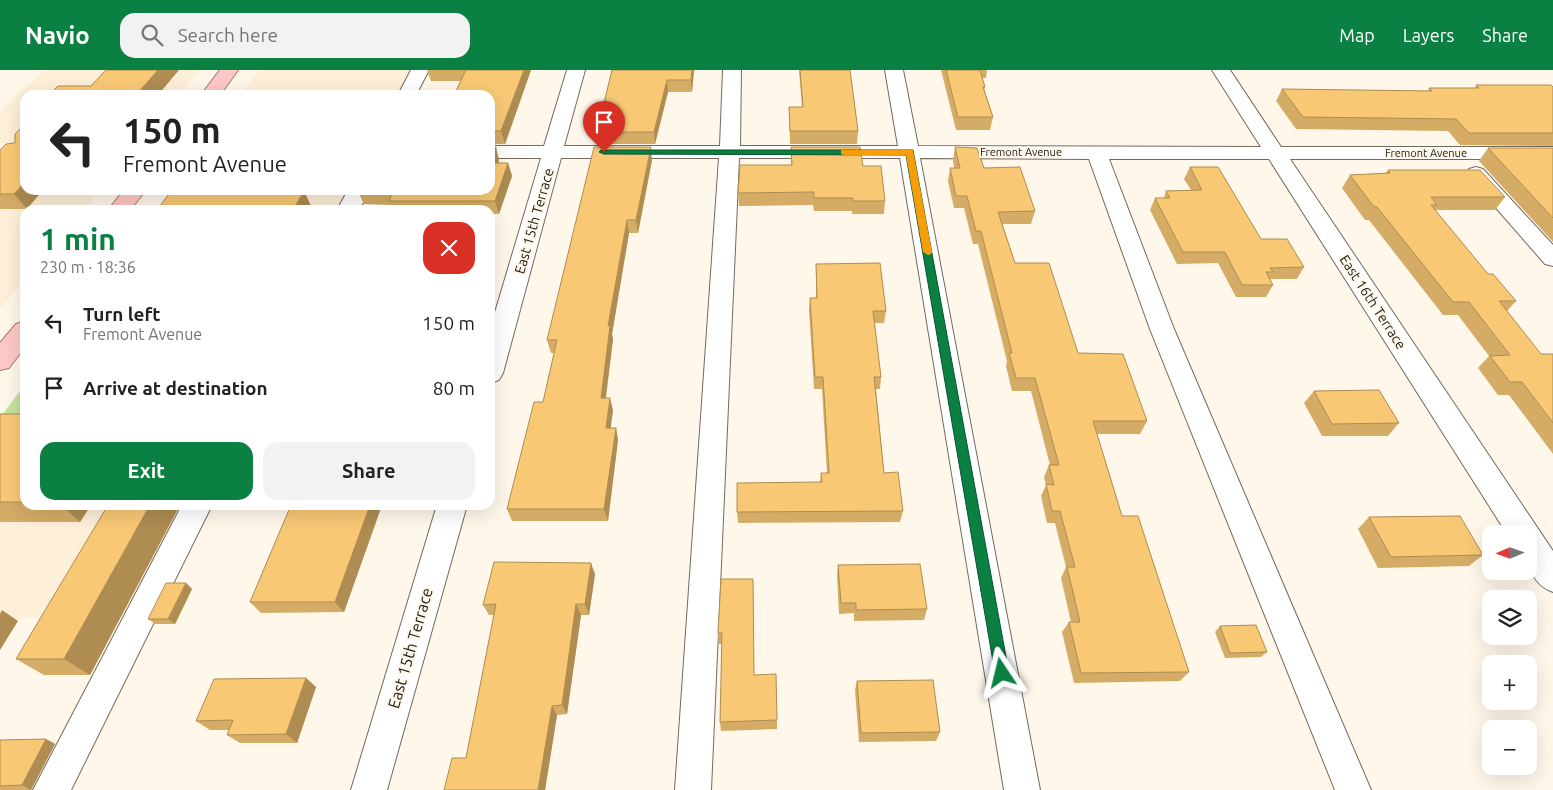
<!DOCTYPE html>
<html lang="en">
<head>
<meta charset="utf-8">
<style>
  body { margin:0; font-family:Ubuntu,sans-serif; background:#f2f2f2; color:#222; height:100vh; display:flex; flex-direction:column; font-size:19px; white-space:nowrap }
  * { box-sizing:border-box; margin:0 }
  p { font-size:16px; color:#767676 }
  .icon { flex:none; width:28px; height:28px; fill:none; stroke:currentColor; stroke-width:2; stroke-linecap:round; stroke-linejoin:round }
  .map { position:relative; flex:1; overflow:hidden }
  .side { position:absolute; left:20px; top:135px; width:475px; height:305px; display:flex; flex-direction:column; background:#fff; border-radius:15px; box-shadow:0 5px 20px #0002 }
  .side>* { flex:none }
  .top-card { position:absolute; left:20px; top:20px; width:475px; height:105px; border-radius:15px; box-shadow:0 5px 20px #0002; background:#fff; color:#222; overflow:hidden }
  .needle { width:32px; rotate:268deg }
  .fabs { position:absolute; left:1482px; top:455px; display:grid; gap:10px }
  .fabs a { display:grid; place-items:center; width:55px; height:55px; border-radius:10px; background:#fff; box-shadow:0 5px 20px #0002; font-size:25px }
  .pin { position:absolute; display:grid; place-items:center; width:42px; height:42px; color:#fff; margin:-51px -21px; border-radius:50% 50% 50% 0; rotate:-45deg; box-shadow:0 0 5px #0007 }
  .pin .icon { rotate:45deg }
  .me { position:absolute; width:55px; margin:-28px; rotate:350deg; stroke-linejoin:round; filter:drop-shadow(0 0 4px #0008) }
  .turn { display:flex; align-items:center; gap:18px; height:105px; padding:0 20px; font-size:22px }
  .turn .icon { width:65px; height:65px; stroke-width:2.5 }
  .turn b { display:block; font-size:35px; line-height:42px }
  .round { display:grid; place-items:center; flex:none; width:52px; height:52px; border-radius:15px; background:#f2f2f2 }
  .headline { display:flex; align-items:center; justify-content:space-between; height:85px; padding:0 20px }
  h1 { font-size:30px; font-weight:700; line-height:38px; color:#0b8043 }
  .action { display:flex; gap:10px; margin-top:auto; padding:10px 20px }
  .action a { flex:1; height:58px; border-radius:15px; background:#0b8043; color:#fff; font-size:20px; font-weight:700; line-height:58px; text-align:center }
  .action a+a { background:#f2f2f2; color:#222 }
  ul { padding:0; list-style:none }
  li { display:flex; align-items:center; gap:15px; height:65px; padding:0 20px }
  li div { flex:1 }
  li b { display:block; font-size:19px }
  li em { font-style:normal }
  header { display:flex; align-items:center; gap:30px; box-sizing:border-box; height:70px; padding:0 25px; background:#0b8043; color:#fff }
  header strong { font-size:24px }
  nav { display:flex; gap:28px; margin-inline-start:auto; font-size:18px }
  .search { width:350px; height:45px; background:#f2f2f2; display:flex; align-items:center; gap:12px; box-sizing:border-box; padding:0 18px; border-radius:15px; color:#767676; font-size:19px }
  .map>svg:first-child { display:block }
</style>
</head>
<body>
<header>
<strong>Navio</strong>
<div class="search"><svg class="icon" aria-label="search" viewBox="0 0 24 24"><circle cx="10" cy="10" r="6"/><path d="M15 15l6 6"/></svg>Search here</div>
<nav><a>Map</a><a>Layers</a><a>Share</a></nav>
</header>
<div class="map">
<svg width="1553" height="720" viewBox="0 0 1553 720">
  <rect width="100%" height="100%" fill="#fff7ea"/>
  <!-- built -->
  <path fill="#fdefd8" d="M44,0H200L179,25H25V73H0V42Z
    M259,0H415L402,25H240Z
    M0,89L25,120H100L83,140H25V209L0,239Z
    M171,120H351L340,140H156Z
    M0,357L25,435H208L148,549L0,548Z"/>
  <!-- green -->
  <path fill="#c4e29f" d="M25,314V357L0,348Z"/>
  <g fill="none" stroke-linecap="round" stroke-linejoin="round">
    <!-- minor casing -->
    <g stroke="#736a5c" stroke-width="2">
      <path id="minor" d="M411,0H429L416,25H398Z
        M567,0H585L564,76H720L723,0H741L740,76H898L885,0H903L918,76L1261,77L1212,0H1230L1281,77H1553V89H1290L1553,481V522C1526,512 1529,488 1529,464H1507L1269,89H1109L1174,259L1371,720H1335L1150,259L1089,89L920,88L1040,720H1004L900,88H739L711,720H675L719,88H561L503,303L499,310L490,313V259L541,88H490V76H544Z
        M1476,97L1483,99L1553,175V196L1545,194L1469,107L1466,103L1469,99Z
        M348,120H370L359,140H337Z
        M182,435H212L71,720H33Z
        M437,435H467L387,720H351Z"/>
    </g>
    <!-- major casing -->
    <g stroke="#ae736f" stroke-width="2">
      <path id="major" d="M220,0H238L220,25H201Z
        M124,120H146L130,140H108Z
        M25,251V277L9,298L0,300V273L16,254Z"/>
    </g>
    <!-- minor -->
    <use href="#minor" fill="#fff" fill-rule="evenodd"/>
    <!-- major -->
    <use href="#major" fill="#fdc8c5" fill-rule="evenodd"/>
  </g>
  <!-- wall -->
  <path fill="#d5ac65" d="M427,0H531L505,74H490V25L461,11H431Z
    M612,0H694L692,22H668L655,74H600L597,62Z
    M799,0H850L858,61L857,74H790L789,37H802Z
    M941,0H987L986,8H982L985,17L984,20L993,47L990,60H956Z
    M1476,15L1553,17V76L1460,75L1448,61L1296,59L1276,31L1282,19L1428,21L1429,18H1475Z
    M15,73L27,139H0V80Z
    M490,77L499,90L498,93H508L512,106L499,144H490V140H393L391,135L364,134L358,122Z
    M791,77L863,96L885,131L884,144H852V141H814L813,135L739,136L738,123L791,95Z
    M955,77L984,98L1035,141L1031,154H1002L1015,193L1078,283L1147,351L1140,364H1097L1122,446L1189,602L1180,611L1074,613L1062,562L1069,552H1071L1061,508L1066,497L1055,453H1047L1041,426L1046,415L1044,407L1049,395H1050L1031,321H1012L1006,296L1007,291L978,174H973L964,138H954L948,111L950,98H954L953,90Z
    M1488,78H1553V172L1479,91Z
    M652,90L638,163H629L612,264L613,269L606,328L613,340L610,358H616L618,370L608,451H512L507,439L543,332L554,283H551L547,270Z
    M1190,97L1261,169L1304,197L1297,209H1270L1273,215L1266,227H1236L1218,193L1177,194L1150,140L1155,128H1164L1166,121L1191,120L1184,109Z
    M1388,100L1505,127L1495,140H1435L1488,204L1516,231L1507,241L1541,284H1553V384L1509,325H1498L1478,298L1489,286L1458,245H1443L1369,150H1365L1342,118L1350,105L1385,104Z
    M816,194L886,241L884,253H874L881,307L880,319H876L884,403L903,441L900,452L738,453L737,442L820,412L821,403H827L822,319H814L809,240L810,228H816Z
    M1314,321L1399,353L1388,366H1322L1304,333Z
    M0,344H25V435H91L80,452H0Z
    M103,435H180L90,605H44L16,589L107,437Z
    M285,435H382L344,542L261,543L250,532L289,440Z
    M1369,447L1483,485L1469,496L1378,498L1358,459Z
    M838,495L927,539L924,550L854,551V543L839,544L837,506Z
    M595,504L589,545H581L567,644L557,645L545,720H444L466,688L494,545H489L483,535Z
    M753,509L754,605L777,650V659L721,661L720,652L722,574H719L718,563Z
    M186,513L192,519L175,554H155L148,549Z
    M1220,556L1267,582L1261,587L1225,588L1215,562Z
    M306,608L316,617L297,673H240L227,665L229,660H210L196,651Z
    M857,611L940,662L936,671L859,672L855,620Z
    M46,669L55,674L31,720H0V670Z"/>
  <!-- shaded-wall -->
  <path fill="#ae8c52" d="M158,0H179L158,25H136Z
    M524,0H531L505,74L501,61Z
    M692,0H694L692,22L691,10Z
    M667,10L668,22L655,74L654,62Z
    M496,77L499,90L494,106L490,94Z
    M651,77L652,90L638,163L636,150Z
    M508,93L512,106L499,144L495,131Z
    M25,112V120H43L27,139L14,124Z
    M304,121L312,138L311,140H293Z
    M627,150L629,163L612,264L613,269L604,340L601,328L608,256Z
    M610,328L613,340L609,371L606,358Z
    M616,358L618,370L608,451L604,439Z
    M61,435H91L80,452Z
    M150,435H180L90,605L64,589Z
    M370,435H382L344,542L335,532Z
    M591,493L595,504L589,545L585,534Z
    M186,513L192,519L175,554L168,549Z
    M576,534L581,545L567,644L562,635Z
    M2,540L18,551L0,580V544Z
    M306,608L316,617L297,673L286,664Z
    M552,636L557,645L545,720H538Z
    M46,669L55,674L31,720L22,715Z"/>
  <!-- building -->
  <path fill="#f8c875" stroke="#ae8c52" d="M106,0H158L136,25H49L58,16H91Z
    M466,0H524L501,61H490V25H454Z
    M612,0H692L691,10H667L654,62H597Z
    M800,0H850L858,61H790L789,37H803Z
    M946,0H980L985,17H983L993,47H958Z
    M1476,15H1551L1553,17V63H1469L1456,49L1303,47L1282,19L1432,21L1429,18H1479Z
    M25,54V112L14,124H0V80L6,74L15,73V64Z
    M490,77H496L490,93Z
    M594,77H651L636,150H627L608,256H610L601,328H610L606,358H616L604,439H507L534,332H543L557,270H547Z
    M791,77H860L863,96H881L885,131H853V128H814V122L738,123L740,95H792Z
    M955,77L977,78L984,98L1020,97L1035,141L998,142L1015,193H1049L1078,283L1123,284L1147,351H1093L1122,446H1138L1189,602L1081,603L1069,552H1080L1067,497H1075L1060,441H1052L1046,414L1054,415L1049,395H1059L1035,308H1016L1009,283H1012L981,161H976L967,126H956L950,98H960Z
    M1488,78H1553V148Z
    M490,93H508L495,131H389L393,122H358L359,120H490Z
    M1190,97H1218L1261,169H1287L1304,197L1270,198L1273,202H1266L1273,215H1242L1225,182H1183L1155,128H1170L1166,121L1202,120Z
    M1388,100H1480L1505,127H1431L1437,135H1431L1488,204H1493L1516,231H1499L1541,284H1553V353L1522,312H1510L1490,286L1510,285L1469,232H1453L1377,137H1374L1350,105L1390,103Z
    M171,121H304L293,140H157Z
    M880,193L886,241H873L881,307H874L884,403L898,402L903,441L737,442V413L822,412L821,403H829L823,307H815L810,228H817L816,194Z
    M1379,320L1399,353L1332,354L1314,321Z
    M0,344H25V432H0Z
    M108,435H150L64,589H16Z
    M291,435H370L335,532H250Z
    M1460,446L1483,485L1391,487L1369,447Z
    M494,492L591,493L585,534H576L562,635L552,636L538,720H444L452,688H466L496,534L483,535Z
    M920,494L927,539L856,540V533H841L838,495Z
    M721,509H753L754,605L776,604L777,650L720,652L722,563H718Z
    M166,513H186L168,549H148Z
    M1256,555L1267,582L1230,583L1220,556Z
    M306,608L286,664L227,665L233,650L196,651L214,609Z
    M933,610L940,662L861,663L857,611Z
    M46,669L22,715L0,716V670Z"/>
  <!-- route -->
  <path fill="#0b8043" stroke="#07532c" d="M601,80H913L1009,603L1007,608L1002,610L997,608L995,603L906,85L604,84L599,82Z"/>
  <!-- slow -->
  <path fill="#f59e0b" d="M841,80H913L932,182L931,184L928,185L923,182L906,85H844L841,84Z"/>
  <g text-anchor="middle" dominant-baseline="central" stroke-width="4" stroke-linejoin="round" paint-order="stroke">
    <!-- far-street labels -->
    <g font-size="11" fill="#1e1b15" stroke="#fff7ea">
      <text x="1021" y="82">Fremont Avenue</text>
      <text x="1426" y="83">Fremont Avenue</text>
    </g>
    <!-- street labels -->
    <g font-size="14" fill="#1e1b15" stroke="#fff7ea">
      <text transform="translate(534 151) rotate(-74)">East 15th Terrace</text>
      <text transform="translate(1373 232) rotate(57)">East 16th Terrace</text>
    </g>
    <!-- near-street labels -->
    <g font-size="16" fill="#1e1b15" stroke="#fff7ea">
      <text transform="translate(410 578) rotate(-74)">East 15th Terrace</text>
    </g>
  </g>
</svg>
<div class="fabs">
<a><svg class="needle" viewBox="-14 -14 28 28"><path d="M0-13l5 13h-10z" fill="#e53935"/><path d="M0 13l5-13h-10z" fill="#767676"/></svg></a>
<a><svg class="icon" aria-label="layers" viewBox="0 0 24 24"><path d="M12 4l9 5-9 5-9-5zM3 14l9 5 9-5"/></svg></a>
<a>+</a>
<a>−</a>
</div>
<div class="pin" style="left:604px;top:82px;background:#d93025"><svg class="icon" aria-label="arrive" viewBox="0 0 24 24"><path d="M6 21V4h12l-3 4 3 4H6"/></svg></div>
<svg class="me" style="left:1002px;top:603px" viewBox="-20 -20 40 40"><path d="M0-17L14 15 0 8-14 15z" fill="#0b8043" stroke="#fff" stroke-width="4"/></svg>
<div class="top-card">
<div class="turn"><svg class="icon" aria-label="left" viewBox="0 0 24 24"><path d="M17 20v-9H6M10 6l-5 5 5 5"/></svg><div><b>150 m</b>Fremont Avenue</div></div>
</div>
<section class="side">
<div class="headline"><div><h1>1 min</h1><p>230 m · 18:36</p></div><a class="round" style="background:#d93025;color:#fff"><svg class="icon" aria-label="close" viewBox="0 0 24 24"><path d="M6 6l12 12M18 6L6 18"/></svg></a></div>
<ul>
<li><svg class="icon" aria-label="left" viewBox="0 0 24 24"><path d="M17 20v-9H6M10 6l-5 5 5 5"/></svg><div><b>Turn left</b><p>Fremont Avenue</p></div><em>150 m</em></li>
<li><svg class="icon" aria-label="arrive" viewBox="0 0 24 24"><path d="M6 21V4h12l-3 4 3 4H6"/></svg><div><b>Arrive at destination</b></div><em>80 m</em></li>
</ul>
<div class="action"><a>Exit</a><a>Share</a></div>
</section>
</div>
</body>
</html>
